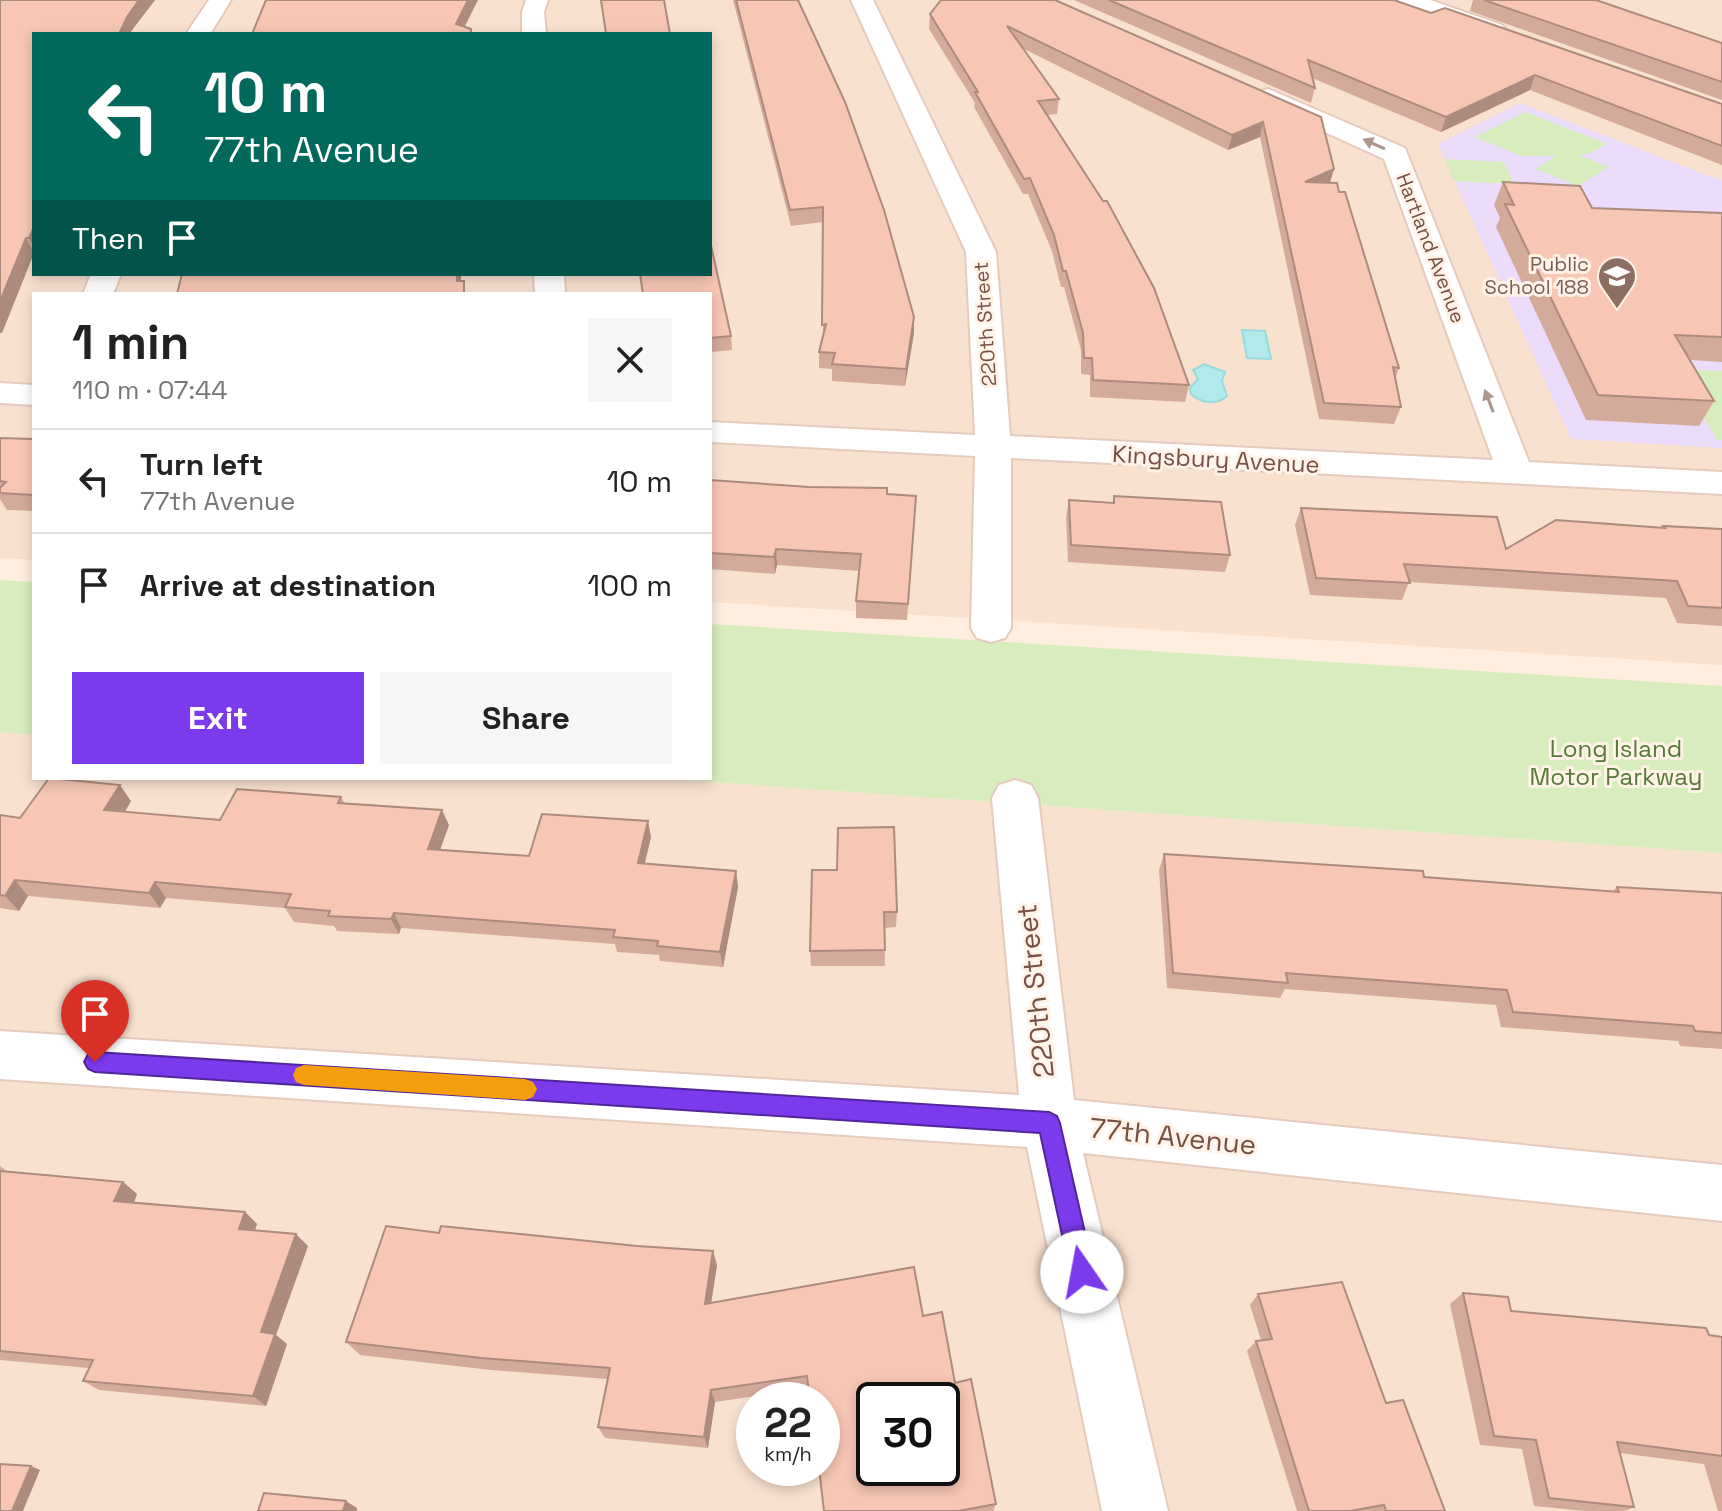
<!DOCTYPE html>
<html lang="en">
<head>
<meta charset="utf-8">
<style>
  body { margin:0; font-family:"Space Grotesk",sans-serif; background:#f6f6f6; color:#222; height:100vh; display:flex; flex-direction:column; font-size:30px; white-space:nowrap }
  * { box-sizing:border-box; margin:0 }
  p { font-size:26px; color:#767676 }
  .icon { flex:none; width:44px; height:44px; fill:none; stroke:currentColor; stroke-width:2; stroke-linecap:round; stroke-linejoin:round }
  .map { position:relative; flex:1; overflow:hidden }
  .sheet { position:absolute; left:32px; top:292px; width:680px; height:488px; display:flex; flex-direction:column; background:#fff; border-radius:0px; box-shadow:0 4px 12px #0003 }
  .sheet>* { flex:none }
  .hud { position:absolute; left:32px; top:32px; width:680px; height:244px; border-radius:0px; box-shadow:0 4px 12px #0003; background:#00695c; color:#fff; overflow:hidden }
  .speed { position:absolute; left:736px; top:1382px; display:flex; gap:16px; font-size:40px; font-weight:700; text-align:center }
  .speed>* { display:grid; place-content:center; width:104px; height:104px; border-radius:50%; background:#fff; box-shadow:0 4px 12px #0003; line-height:1 }
  .speed small { font-size:20px; font-weight:400 }
  .speed .limit { border:4px solid #111; border-radius:12px; background:#fff; color:#111 }
  .pin { position:absolute; display:grid; place-items:center; width:68px; height:68px; color:#fff; margin:-82px -34px; border-radius:50% 50% 50% 0; rotate:-45deg; box-shadow:0 0 8px #0007 }
  .pin .icon { rotate:45deg }
  .me { position:absolute; width:88px; margin:-44px; rotate:348deg; stroke-linejoin:round; filter:drop-shadow(0 0 6px #0008) }
  .turn { display:flex; align-items:center; gap:28px; height:168px; padding:0 40px; font-size:36px }
  .turn .icon { width:104px; height:104px; stroke-width:2.5 }
  .turn b { display:block; font-size:56px; line-height:68px }
  .then { display:flex; align-items:center; height:76px; padding:0 40px; background:#0003; gap:16px; font-size:30px }
  .round { display:grid; place-items:center; flex:none; width:84px; height:84px; border-radius:0px; background:#f6f6f6 }
  .headline { display:flex; align-items:center; justify-content:space-between; height:136px; padding:0 40px }
  h1 { font-size:48px; font-weight:800; line-height:60px }
  .primary-button { display:flex; gap:16px; margin-top:auto; padding:16px 40px }
  .primary-button a { flex:1; height:92px; border-radius:0px; background:#7c3aed; color:#fff; font-size:32px; font-weight:800; line-height:92px; text-align:center }
  .primary-button a+a { background:#f6f6f6; color:#222 }
  ul { padding:0; list-style:none }
  li { display:flex; align-items:center; gap:24px; height:104px; padding:0 40px; border-top:2px solid #e0e0e0 }
  li div { flex:1 }
  li b { display:block; font-size:30px }
  li em { font-style:normal }
  .map>svg:first-child { display:block }
</style>
</head>
<body>
<div class="map">
<svg width="1722" height="1511" viewBox="0 0 1722 1511">
  <rect width="100%" height="100%" fill="#ffeedf"/>
  <!-- residential -->
  <path fill="#f9e1d0" fill-rule="evenodd" d="M0,0H1722V665L710,602V294H34V560L0,558ZM34,34H710V274H34Z
    M0,732L34,735V778H652L1722,853V1511H0ZM754,1400H822V1468H754ZM874,1400H942V1468H874Z"/>
  <!-- education -->
  <path fill="#ebdcfb" d="M1520,103L1722,181V448L1571,439L1438,144Z"/>
  <!-- green -->
  <path fill="#d7edbd" d="M1526,112L1607,144L1588,154L1578,155L1609,167L1578,186L1535,169L1556,156H1522L1474,137Z
    M1445,159L1504,162L1514,184L1454,181Z
    M1675,369L1722,371V440H1717Z
    M0,580L34,582V735L0,732Z
    M710,624L1722,686V853L652,778H710Z"/>
  <!-- water -->
  <path fill="#b2e9ea" stroke="#97dbdd" stroke-width="2" d="M1242,330L1265,331L1271,359L1247,358Z
    M1204,364L1225,372L1222,381L1227,396C1216,406 1201,403 1191,394L1190,388L1198,379L1193,370Z"/>
  <g fill="none" stroke-linecap="round" stroke-linejoin="round">
    <!-- minor casing -->
    <g stroke="#e5cabd" stroke-width="4">
      <path id="minor" d="M209,0H231L210,34H186Z
        M526,0H548L544,12L546,34H522V12Z
        M851,0H873L996,252L1010,436L1493,460L1384,159L1259,102L1255,97L1259,92L1268,89L1405,148L1529,462L1722,472V494L1011,458V628L1005,638L991,642L977,638L971,628L975,456L710,442V422L975,435L966,252Z
        M1398,0H1430L1502,25L1506,30L1502,35H1486L1401,5Z
        M91,274H121L113,294H83Z
        M534,274H564L565,294H535Z
        M0,383L34,385V405L0,403Z
        M1015,780L1031,785L1038,798L1074,1100L1722,1165V1221L1083,1153L1168,1511H1102L1027,1147L0,1079V1031L1019,1095L992,798L999,785Z"/>
    </g>
    <!-- minor -->
    <use href="#minor" fill="#fff" fill-rule="evenodd"/>
  </g>
  <!-- wall -->
  <path fill="#d4aa9b" d="M0,0H155L132,30L34,34V253L2,333H0Z
    M733,0H798L914,317V333L905,386L832,381V369L819,368V352L823,336V222L791,226Z
    M941,0L1321,117L1334,169L1330,183L1339,192L1399,368L1395,379L1401,407L1394,424L1319,419L1260,137L1228,150L1024,49L1059,99L1057,114L1047,115L1189,385L1185,402L1090,397V375L1081,374V350L1064,287H1061L1052,251L1028,194H1023L974,107L975,103L929,29L930,14Z
    M1074,0H1394L1431,13L1722,104V165L1530,90L1441,132L1312,78L1315,88L1311,103Z
    M1473,0H1596L1722,43V100L1470,11Z
    M1503,182L1592,208L1722,213V362L1690,360L1714,401L1699,426L1586,420L1496,227L1500,218L1494,205Z
    M710,294L731,336L732,350L710,352Z
    M0,438L34,439V511L7,510L0,499Z
    M710,480L916,496L907,620L856,618V601L860,571L777,565L775,574L710,569Z
    M1114,496L1230,555L1225,572L1068,562L1066,517L1069,500L1113,503Z
    M1301,508L1506,549L1662,528L1663,526L1722,529V626L1677,623L1666,598L1409,582L1402,600L1310,595L1295,525Z
    M341,797L345,804L449,825L440,850L529,856L651,837L645,863L736,871L738,887L723,967L660,961L659,955L617,952L615,944L401,928L399,934L337,931L334,926L294,922L285,908L166,898L160,908L28,896L19,911L0,908V815L20,818L131,801L125,812L220,820Z
    M1164,854L1424,877L1613,891L1617,887L1722,893V1049L1680,1046L1678,1041L1501,1027L1496,1005L1285,989L1280,998L1167,988L1159,870Z
    M812,870L897,912L896,927L884,928L885,966H811L810,951Z
    M0,1166L8,1172L123,1182L137,1194L134,1203L245,1212L257,1224L255,1231L308,1246L276,1335L287,1344L266,1406L99,1390L83,1381L89,1368L0,1360Z
    M717,1265L711,1302L923,1316L955,1383L996,1504L993,1511H824L809,1388L715,1402L708,1448L605,1438L598,1427L607,1379L491,1370L360,1355L346,1342Z
    M1463,1293L1511,1311L1722,1337V1511H1718L1704,1464L1620,1453L1634,1507L1625,1511H1585L1534,1506L1522,1449L1480,1445L1450,1304Z
    M1258,1294L1386,1403L1445,1511H1297L1247,1351L1256,1341L1261,1340L1250,1305Z"/>
  <!-- shaded-wall -->
  <path fill="#ad8b7e" d="M139,0H155L132,30L130,34H119L127,17Z
    M468,0H478L461,34L456,24Z
    M1535,75L1530,90L1441,132L1446,117Z
    M1263,122L1260,137L1228,150L1232,135Z
    M1334,169L1329,185L1305,182Z
    M34,227V248L29,238Z
    M26,238L34,253L2,333H0V301Z
    M457,274H461V294L457,281Z
    M914,317V333L905,386L906,369Z
    M776,549L777,565L775,574L774,557Z
    M120,785L131,801L116,826L104,810Z
    M442,810L449,825L435,864L428,849Z
    M648,821L651,837L641,878L638,863Z
    M736,871L738,887L723,967L720,952Z
    M15,880L28,896L19,911L5,896Z
    M155,882L166,898L160,908L149,893Z
    M394,913L401,928L399,934L391,919Z
    M123,1182L137,1194L129,1214L114,1201Z
    M245,1212L257,1224L251,1241L239,1229Z
    M296,1234L308,1246L276,1335L287,1344L266,1406L253,1396L261,1332Z
    M713,1251L717,1265L709,1317L705,1304Z
    M711,1390L715,1402L708,1448L704,1437Z
    M31,1466L40,1470L23,1511H12Z
    M346,1501L357,1508V1511H343Z"/>
  <!-- building -->
  <path fill="#f7c6b4" stroke="#ad8b7e" stroke-width="2" fill-rule="evenodd" d="M0,0H139L127,17L119,34H34V227L29,238H26L0,301Z
    M266,0H468L456,24L471,29V34H252Z
    M601,0H664L670,34H606Z
    M736,0H798L845,102L884,210L914,317L906,369L832,364L835,353L819,352L826,324L822,325L823,207L790,210Z
    M941,0H1055L1321,117L1334,169L1305,182L1337,183L1339,192H1345L1399,368L1393,367L1401,407L1324,403L1263,122L1232,135L1007,26L1059,99L1038,101L1103,201H1107L1154,288L1189,385L1093,380L1092,358H1084L1083,333L1066,271H1063L1054,235L1030,178L1024,179L975,92H978L930,14Z
    M1109,0H1394L1431,13L1445,8L1722,104V146L1535,75L1446,117L1308,60L1315,88Z
    M1484,0H1596L1722,43V82Z
    M1503,182L1580,186L1592,208L1722,213V337L1675,335L1714,401L1598,395L1505,204L1514,205Z
    M710,241L731,336L710,338V294H643L640,274H710Z
    M182,274H457V281H464V294H177Z
    M0,438L34,439V495L0,493V488L6,482L0,481Z
    M710,480L809,487L887,488V494L916,496L908,604L856,601L861,554L776,549L774,557L710,553Z
    M1114,496L1221,502L1230,555L1071,545L1069,500L1114,503Z
    M1301,508L1497,517L1506,549L1556,520L1665,528L1663,526L1722,529V608L1688,606L1677,581L1404,564L1410,583L1316,578Z
    M49,778L120,785L104,810L220,820L237,789L341,797L338,803L442,810L428,849L529,856L542,814L648,821L638,863L736,871L720,952L657,946L658,941L613,937L615,930L394,913L391,919L328,916L330,911L285,907L291,894L155,882L149,893L15,880L5,896L0,895V815L20,818Z
    M894,827L897,912H884L885,950L810,951L812,870H837L838,828Z
    M1164,854L1423,871L1424,877L1619,892L1617,887L1722,893V1033L1695,1031L1693,1026L1513,1012L1507,990L1286,973L1288,983L1173,973Z
    M0,1171L123,1182L114,1201L245,1212L239,1229L296,1234L261,1332L275,1334L253,1396L83,1381L93,1360L0,1351Z
    M386,1226L439,1233L441,1226L637,1246L713,1251L705,1304L914,1267L923,1316L942,1312L955,1383L971,1379L996,1504L958,1511H824L819,1468H822V1400H810L807,1376L711,1390L704,1437L598,1427L610,1368L481,1358L346,1342ZM874,1400H942V1468H874Z
    M1342,1282L1386,1403L1403,1400L1445,1511H1386L1384,1505L1350,1511H1309L1256,1341L1272,1339L1258,1294Z
    M1463,1293L1508,1297L1511,1311L1706,1328L1709,1335L1722,1337V1456L1617,1442L1634,1507L1549,1498L1536,1440L1494,1436Z
    M0,1464L31,1466L12,1511H0Z
    M264,1493L346,1501L343,1511H258Z"/>
  <!-- one-way arrows -->
  <defs><path id="oneway-solid" d="M-6-.8H1V-3.2L6.5 0L1 3.2V.8H-6Z" transform="scale(2)"/></defs>
  <g fill="#ad968f">
    <use href="#oneway-solid" transform="translate(1374 144) rotate(-156)"/>
    <use href="#oneway-solid" transform="translate(1489 401) rotate(-111)"/>
  </g>
  <!-- route -->
  <path fill="#7c3aed" stroke="#51269a" stroke-width="2" d="M95,1052L1049,1112L1057,1116L1060,1123L1094,1272L1091,1281L1082,1285L1074,1281L1070,1272L1040,1133L95,1072L88,1069L84,1062L88,1054Z"/>
  <!-- slow -->
  <path fill="#f59e0b" d="M304,1065L525,1079L533,1082L537,1089L533,1097L525,1100L304,1085L296,1082L293,1075L296,1068Z"/>
  <!-- icons -->
  <defs>
    <g id="school-pin" transform="scale(2)"><path d="M0 17L-7.5 6A9.5 9.5 0 1 1 7.5 6Z" fill="#8d6e63" stroke="#fff3e8"/><path d="M0-5L7-2L0 1L-7-2ZM-4 1L0 2.5L4 1V4Q0 6-4 4Z" fill="#fff"/></g>
  </defs>
  <g fill-rule="evenodd">
    <use href="#school-pin" x="1617" y="276"/>
  </g>
  <g text-anchor="middle" dominant-baseline="central" stroke-width="6" stroke-linejoin="round" paint-order="stroke">
    <!-- far-street labels -->
    <g font-size="20" fill="#775044" stroke="#fff3e8">
      <text transform="translate(1431 248) rotate(69)">Hartland Avenue</text>
      <text transform="translate(985 324) rotate(-94)">220th Street</text>
    </g>
    <!-- far-education labels -->
    <g font-size="20" fill="#785e54" stroke="#fff3e8" text-anchor="end">
      <text x="1589" y="264">Public<tspan x="1589" dy="23">School 188</tspan></text>
    </g>
    <!-- street labels -->
    <g font-size="24" fill="#775044" stroke="#fff3e8">
      <text transform="translate(1216 459) rotate(3)">Kingsbury Avenue</text>
    </g>
    <!-- park labels -->
    <g font-size="24" fill="#547939" stroke="#fff3e8">
      <text x="1616" y="748">Long Island<tspan x="1616" dy="28">Motor Parkway</tspan></text>
    </g>
    <!-- near-street labels -->
    <g font-size="28" fill="#775044" stroke="#fff3e8">
      <text transform="translate(1035 991) rotate(-96)">220th Street</text>
      <text transform="translate(1173 1136) rotate(6)">77th Avenue</text>
    </g>
  </g>
</svg>
<div class="speed"><div>22<small>km/h</small></div><div class="limit">30</div></div>
<div class="pin" style="left:95px;top:1062px;background:#d93025"><svg class="icon" aria-label="arrive" viewBox="0 0 24 24"><path d="M6 21V4h12l-3 4 3 4H6"/></svg></div>
<svg class="me" style="left:1082px;top:1272px" viewBox="-20 -20 40 40"><circle r="19" fill="#fff"/><path d="M0-13L10 11 0 6-10 11z" fill="#7c3aed"/></svg>
<div class="hud">
<div class="turn"><svg class="icon" aria-label="left" viewBox="0 0 24 24"><path d="M17 20v-9H6M10 6l-5 5 5 5"/></svg><div><b>10 m</b>77th Avenue</div></div>
<div class="then">Then<svg class="icon" aria-label="arrive" viewBox="0 0 24 24"><path d="M6 21V4h12l-3 4 3 4H6"/></svg></div>
</div>
<section class="sheet">
<div class="headline"><div><h1>1 min</h1><p>110 m · 07:44</p></div><a class="round"><svg class="icon" aria-label="close" viewBox="0 0 24 24"><path d="M6 6l12 12M18 6L6 18"/></svg></a></div>
<ul>
<li><svg class="icon" aria-label="left" viewBox="0 0 24 24"><path d="M17 20v-9H6M10 6l-5 5 5 5"/></svg><div><b>Turn left</b><p>77th Avenue</p></div><em>10 m</em></li>
<li><svg class="icon" aria-label="arrive" viewBox="0 0 24 24"><path d="M6 21V4h12l-3 4 3 4H6"/></svg><div><b>Arrive at destination</b></div><em>100 m</em></li>
</ul>
<div class="primary-button"><a>Exit</a><a>Share</a></div>
</section>
</div>
</body>
</html>
